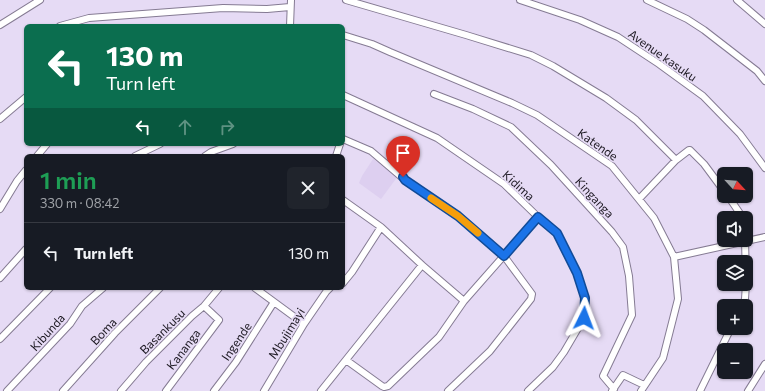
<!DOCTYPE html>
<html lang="en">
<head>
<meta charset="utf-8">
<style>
  body { margin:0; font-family:Commissioner,sans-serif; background:#20242c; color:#f1f3f6; height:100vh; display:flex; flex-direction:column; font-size:15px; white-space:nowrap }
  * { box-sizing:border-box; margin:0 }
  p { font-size:13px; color:#9ea1a6 }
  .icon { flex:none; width:22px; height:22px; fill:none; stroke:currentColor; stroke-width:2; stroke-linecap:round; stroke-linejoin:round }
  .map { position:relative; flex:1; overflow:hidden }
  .sheet { position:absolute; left:24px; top:154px; width:321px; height:136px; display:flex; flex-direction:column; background:#171b24; border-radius:6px; box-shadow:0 1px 3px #0004 }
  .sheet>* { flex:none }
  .banner { position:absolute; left:24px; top:24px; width:321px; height:122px; border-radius:6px; box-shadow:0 1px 3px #0004; background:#0b6e4f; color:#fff; overflow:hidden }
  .needle { width:26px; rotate:116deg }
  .buttons { position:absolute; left:717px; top:167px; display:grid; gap:8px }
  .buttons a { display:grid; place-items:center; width:36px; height:36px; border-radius:6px; background:#171b24; box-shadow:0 1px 3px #0004; font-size:20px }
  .pin { position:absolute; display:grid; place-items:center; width:34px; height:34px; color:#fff; margin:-41px -17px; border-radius:50% 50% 50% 0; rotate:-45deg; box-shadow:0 0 4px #0007 }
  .pin .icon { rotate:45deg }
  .me { position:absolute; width:44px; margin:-22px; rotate:3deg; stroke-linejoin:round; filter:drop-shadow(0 0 3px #0008) }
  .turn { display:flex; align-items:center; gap:14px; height:84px; padding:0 16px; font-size:18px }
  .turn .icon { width:52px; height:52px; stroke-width:2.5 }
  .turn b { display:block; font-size:28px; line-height:34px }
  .lanes { display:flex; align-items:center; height:38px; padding:0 16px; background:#0003; justify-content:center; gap:20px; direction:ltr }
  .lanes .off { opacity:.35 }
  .round { display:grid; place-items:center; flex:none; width:42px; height:42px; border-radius:6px; background:#20242c }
  .headline { display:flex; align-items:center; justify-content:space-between; height:68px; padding:0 16px }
  h1 { font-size:24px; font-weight:600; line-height:30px; color:#1e9e55 }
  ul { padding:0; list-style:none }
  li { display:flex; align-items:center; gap:12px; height:60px; padding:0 16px; border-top:1px solid #363941 }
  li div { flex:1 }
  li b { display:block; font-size:15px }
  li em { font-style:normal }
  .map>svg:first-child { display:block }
</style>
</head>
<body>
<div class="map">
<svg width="765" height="391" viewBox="0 0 765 391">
  <rect width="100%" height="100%" fill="#e6dbf5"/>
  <!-- built -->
  <path fill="#ddcff0" d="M373,159L398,176L381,199L359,183L362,176Z"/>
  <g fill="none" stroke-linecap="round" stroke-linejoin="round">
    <!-- minor casing -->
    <g stroke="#857b93" stroke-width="8">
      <path id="minor" d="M346,0L466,35L531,55L553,66L606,98L636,120L676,160
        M520,0L580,20L618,37L659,64L703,96L740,134L765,168
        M647,0L687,19L704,30L757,71L765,81
        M737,0L765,24
        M0,25L40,0
        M60,26L89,18L223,8L267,9L290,7
        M290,26L291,0
        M343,35L372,44L390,52L512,103L537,115L612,166L654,218L674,257L678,299L663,358L641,391
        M434,94L473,109L511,127L551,165L612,232L623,247L629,276L632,315L603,376L614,389
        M343,95L437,138L504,184L538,217L557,233L577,273L585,298L584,318L564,352L553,367L528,391
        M0,119L26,97
        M343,139L371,151L405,180L458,216L504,256L532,294L531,299L490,351L448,391
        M37,156L47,144
        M135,156L160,144
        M205,156L211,152L233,144
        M336,156L340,144
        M728,196L741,215L742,218
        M639,199L676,160L689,150H690L704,164L724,191
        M343,200L381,227L422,265L464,301
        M0,209L17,181L26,170
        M745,240L746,278
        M674,257L765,237
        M0,278L26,249
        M343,283L352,272L381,227
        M255,288L304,324
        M742,306L745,299L746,284
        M0,339L50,288
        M346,360L382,386L384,387L388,386L439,337L464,301L538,217
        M7,391L70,324L82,306L103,288
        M63,391L115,333L160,288
        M121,391L146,362L192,316L204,306L219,288
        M166,391L219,320L204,306
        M214,391L236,362L274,302
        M264,391L304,324L326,292L330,288
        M321,391L422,265
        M612,391L623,375L644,385
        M700,391L731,328
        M748,391L765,364"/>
    </g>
    <!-- minor -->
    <use href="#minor" stroke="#fff" stroke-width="6"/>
  </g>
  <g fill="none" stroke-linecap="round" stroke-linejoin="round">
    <!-- route casing -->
    <g stroke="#114b97" stroke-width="10">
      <path id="route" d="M403,177L405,180L458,216L504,256L538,217L557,233L577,273L585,298L584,318"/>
    </g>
    <!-- route -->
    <use href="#route" stroke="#1a73e8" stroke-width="7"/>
    <!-- slow -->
    <path stroke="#f59e0b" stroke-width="7" d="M431,198L458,216L478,233"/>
  </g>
  <g text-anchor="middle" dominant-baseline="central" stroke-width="3.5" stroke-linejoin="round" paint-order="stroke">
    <!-- street labels -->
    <g font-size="12" fill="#1c1821" stroke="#e6dbf5">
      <text transform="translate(663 55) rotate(35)">Avenue kasuku</text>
      <text transform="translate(598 144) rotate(35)">Katende</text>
      <text transform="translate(519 185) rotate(42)">Kidima</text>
      <text transform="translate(595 197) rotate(47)">Kinganga</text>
      <text transform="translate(103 331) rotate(-47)">Boma</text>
      <text transform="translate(162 331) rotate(-45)">Basankusu</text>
      <text transform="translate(47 332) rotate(-48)">Kibunda</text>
      <text transform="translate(286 333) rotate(-58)">Mbujimayi</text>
      <text transform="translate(236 341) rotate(-56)">Ingende</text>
      <text transform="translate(183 349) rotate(-53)">Kananga</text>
    </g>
  </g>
</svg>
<div class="buttons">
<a><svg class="needle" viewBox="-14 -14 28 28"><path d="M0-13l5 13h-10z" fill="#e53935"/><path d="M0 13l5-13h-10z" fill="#9ea1a6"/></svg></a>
<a><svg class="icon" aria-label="sound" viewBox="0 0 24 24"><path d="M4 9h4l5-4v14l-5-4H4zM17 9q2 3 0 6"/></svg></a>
<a><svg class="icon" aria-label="layers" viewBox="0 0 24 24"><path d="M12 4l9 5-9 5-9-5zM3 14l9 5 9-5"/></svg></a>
<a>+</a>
<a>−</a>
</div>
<div class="pin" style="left:403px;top:177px;background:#d93025"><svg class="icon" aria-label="arrive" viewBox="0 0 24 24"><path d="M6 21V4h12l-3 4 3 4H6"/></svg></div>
<svg class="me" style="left:584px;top:318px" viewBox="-20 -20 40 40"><path d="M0-17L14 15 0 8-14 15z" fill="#1a73e8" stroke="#fff" stroke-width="4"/></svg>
<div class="banner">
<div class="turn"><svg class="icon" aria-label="left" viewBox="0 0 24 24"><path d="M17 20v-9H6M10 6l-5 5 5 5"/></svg><div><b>130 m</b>Turn left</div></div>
<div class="lanes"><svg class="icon" aria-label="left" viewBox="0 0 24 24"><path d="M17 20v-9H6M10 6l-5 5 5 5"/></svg><svg class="icon off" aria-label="ahead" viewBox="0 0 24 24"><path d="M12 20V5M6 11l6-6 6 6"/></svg><svg class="icon off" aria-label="right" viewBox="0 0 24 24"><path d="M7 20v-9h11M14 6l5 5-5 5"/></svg></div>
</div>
<section class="sheet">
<div class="headline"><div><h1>1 min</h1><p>330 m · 08:42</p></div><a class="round"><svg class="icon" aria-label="close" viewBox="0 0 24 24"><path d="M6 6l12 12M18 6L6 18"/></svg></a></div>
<ul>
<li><svg class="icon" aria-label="left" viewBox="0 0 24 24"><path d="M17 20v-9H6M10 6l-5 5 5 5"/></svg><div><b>Turn left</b></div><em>130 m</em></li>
</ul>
</section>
</div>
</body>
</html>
